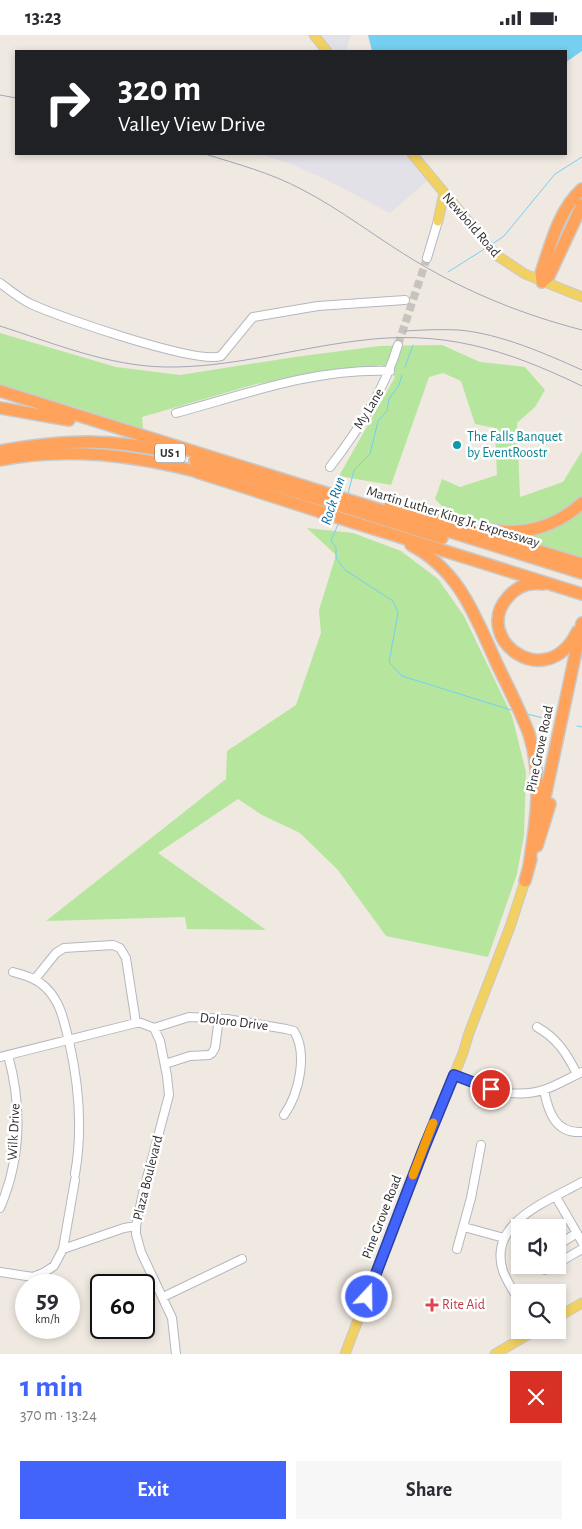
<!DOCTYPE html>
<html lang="en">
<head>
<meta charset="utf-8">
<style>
  body { margin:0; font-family:"Alegreya Sans",sans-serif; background:#f7f7f7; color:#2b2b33; height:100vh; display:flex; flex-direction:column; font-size:19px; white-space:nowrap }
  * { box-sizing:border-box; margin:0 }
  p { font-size:16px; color:#7c7c81 }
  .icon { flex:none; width:28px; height:28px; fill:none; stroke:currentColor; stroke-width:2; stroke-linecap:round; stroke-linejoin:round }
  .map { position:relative; height:1319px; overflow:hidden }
  .side { display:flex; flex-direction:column; background:#fff; flex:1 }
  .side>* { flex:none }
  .guide { position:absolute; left:15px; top:15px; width:552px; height:105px; border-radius:0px; box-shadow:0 2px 8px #0003; background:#202124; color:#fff; overflow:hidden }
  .controls { position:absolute; left:511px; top:1184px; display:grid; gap:10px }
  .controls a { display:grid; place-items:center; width:55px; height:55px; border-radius:0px; background:#fff; box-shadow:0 2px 8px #0003; font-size:25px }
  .speed { position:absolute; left:15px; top:1239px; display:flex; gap:10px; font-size:25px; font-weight:700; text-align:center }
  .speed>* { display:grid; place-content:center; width:65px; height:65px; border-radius:50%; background:#fff; box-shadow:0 2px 8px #0003; line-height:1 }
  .speed small { font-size:12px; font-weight:400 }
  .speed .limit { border:2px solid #111; border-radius:8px; background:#fff; color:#111 }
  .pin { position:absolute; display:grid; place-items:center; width:42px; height:42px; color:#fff; margin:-21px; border:2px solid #fff; border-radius:50%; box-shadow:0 1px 5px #0007 }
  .me { position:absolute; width:55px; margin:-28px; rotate:21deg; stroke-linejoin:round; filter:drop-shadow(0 0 4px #0008) }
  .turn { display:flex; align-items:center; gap:18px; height:105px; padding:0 20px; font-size:22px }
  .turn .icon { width:65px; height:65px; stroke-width:2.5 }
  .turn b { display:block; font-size:35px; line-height:42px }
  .round { display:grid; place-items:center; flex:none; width:52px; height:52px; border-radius:0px; background:#f7f7f7 }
  .summary { display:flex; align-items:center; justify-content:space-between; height:85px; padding:0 20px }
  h1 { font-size:30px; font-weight:700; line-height:38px; color:#4264fb }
  .button { display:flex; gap:10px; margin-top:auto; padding:10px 20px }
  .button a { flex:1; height:58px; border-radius:0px; background:#4264fb; color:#fff; font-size:20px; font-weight:700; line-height:58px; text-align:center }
  .button a+a { background:#f7f7f7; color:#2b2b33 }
  .status { display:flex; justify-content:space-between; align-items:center; height:35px; padding:0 25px; background:#fff; direction:ltr }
  .status svg { height:14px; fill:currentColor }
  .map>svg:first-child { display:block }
</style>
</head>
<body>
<div class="status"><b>13:23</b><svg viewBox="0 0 49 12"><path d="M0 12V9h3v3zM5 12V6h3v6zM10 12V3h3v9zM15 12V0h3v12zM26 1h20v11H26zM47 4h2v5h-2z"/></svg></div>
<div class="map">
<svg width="582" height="1319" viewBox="0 0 582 1319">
  <rect width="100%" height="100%" fill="#efe9e1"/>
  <!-- industrial -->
  <path fill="#e3e1e8" d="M322,0H351L346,16H335Z
    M258,119H404L427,146L390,178L325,144L286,127Z"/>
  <!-- green -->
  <path fill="#b6e59e" d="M0,298L116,332L180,340L295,322L380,311L442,310L480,327L525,332L545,355L535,372L517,388L520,462L563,447L582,416V523L525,506L483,488L448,477L435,464L442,444L460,452L497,440L495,393L475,389L461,346L443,338L429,342L391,450L339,441L395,342L382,330L256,349L142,382L143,394L72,371L0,352Z
    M307,493L353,498L401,516L438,544L464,581L512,681L526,737L524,800L517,839L488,922L386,901L338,835L300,798L262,780L238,764L158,818L266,895L187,894L185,882L46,886L226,744L227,716L296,670L321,598L319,575L336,520Z"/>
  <!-- water -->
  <path fill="#75cff0" d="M368,0H582V16L566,27V16H372Z"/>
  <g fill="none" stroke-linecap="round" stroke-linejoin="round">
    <!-- stream -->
    <path stroke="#75cff0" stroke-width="1" d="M491,210L504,201L555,139L582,122
      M448,237L486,213
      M405,332L413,310
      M348,459L354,435L370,419L378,386L387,376L389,364L399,350L402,340
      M339,487L331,506L336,512V523L345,535L393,566L398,578L389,627L402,641L511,675
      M527,679L551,685
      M577,691L582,692"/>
    <!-- minor-tunnel -->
    <path stroke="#c8c4bd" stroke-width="8" stroke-dasharray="8 4" stroke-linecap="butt" d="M398,310L427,223"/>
    <!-- minor casing -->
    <g stroke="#b4b7c1" stroke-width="10">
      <path id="minor" d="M427,223L438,186
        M0,248C10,255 20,264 31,269C59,282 198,330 221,321L253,282L318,271L405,265
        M176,378C246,359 315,333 390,336
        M330,432C359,394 384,356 398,310
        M13,937C27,941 39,944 49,956C62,971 64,988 69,1006C79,1050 83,1094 75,1139
        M35,944L56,918L64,913L113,910L120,913L126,923L136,988
        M537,992C557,1003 567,1019 577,1039
        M154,993L160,1006L167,1041L169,1060L143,1158L136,1191V1199L141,1217L172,1283L176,1319
        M0,1022L136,988H141L154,993L189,982L227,984L286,994L294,996C308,1019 299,1059 284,1080
        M165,1029L190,1021L209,1020L212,1018L215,1013L219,983
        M454,1040C483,1052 512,1065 543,1055C556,1051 569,1043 582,1037
        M544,1055C548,1076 555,1099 582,1097
        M556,1162L582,1207
        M0,1173C21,1124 22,1071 8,1020
        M464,1192L504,1203
        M558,1210L577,1198
        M63,1214L124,1193L136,1191
        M457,1214L471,1163L481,1110
        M558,1228L582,1214
        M542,1230L545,1235L554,1230
        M0,1237L33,1242L43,1238L54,1231L63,1214L75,1145
        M163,1262L242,1224
        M520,1267C514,1257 507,1247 503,1236C487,1187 549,1166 582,1147"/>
    </g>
    <!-- major casing -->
    <g stroke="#c9c9c9" stroke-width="11">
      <path id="major" d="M314,0L327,16
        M412,119L496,220L525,239L582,262
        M438,186L444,158
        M558,1282L582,1268
        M345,1319L418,1128L463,1018L469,998L510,892L525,846
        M495,1319L536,1295"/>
    </g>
    <!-- highway casing -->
    <g stroke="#c9c9c9" stroke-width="14">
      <path id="highway" d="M542,247L541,238C551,209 558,176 582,154
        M542,247L549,241L582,170
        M0,356L582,538
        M0,373L69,385
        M0,416C62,405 113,402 175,419
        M0,425C68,411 137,421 203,438
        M195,425L442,503
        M197,437L349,486L582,559
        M390,471L582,529
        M491,495C525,501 557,491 582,468
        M411,510C460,536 475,581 497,629C508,652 520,675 529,699C543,743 536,786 529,831
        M543,549C529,547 517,551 508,562C471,603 546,660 577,597
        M542,776L582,588
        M537,811L550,769
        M525,846L531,824"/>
    </g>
    <!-- minor -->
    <use href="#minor" stroke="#fff" stroke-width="8"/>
    <!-- major -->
    <use href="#major" stroke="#f2d163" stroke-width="9"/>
    <!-- highway -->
    <use href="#highway" stroke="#ffa35c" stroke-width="11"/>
    <!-- rail -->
    <path stroke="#a3a6b8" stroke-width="1" d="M0,60L16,63
      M205,119C237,129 271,138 301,154C342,175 378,204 417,227C469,258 524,280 582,295
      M0,291C53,308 108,331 165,332C230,333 292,314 356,306C442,294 505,314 582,351
      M405,296C423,295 441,294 459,295C501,299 544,318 582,335"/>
  </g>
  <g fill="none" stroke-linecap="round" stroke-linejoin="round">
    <!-- route casing -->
    <g stroke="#2b41a3" stroke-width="12">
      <path id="route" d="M367,1262L424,1113L454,1040L491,1054"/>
    </g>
    <!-- route -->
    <use href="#route" stroke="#4264fb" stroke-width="9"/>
    <!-- slow -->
    <path stroke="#f59e0b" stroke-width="9" d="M413,1140L433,1088"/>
  </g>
  <!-- markers -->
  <circle fill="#0f9aa8" stroke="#fff" stroke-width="2" cx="457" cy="410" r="5"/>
  <path fill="#e0444e" stroke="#fff" stroke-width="2" d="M429.5 1262.5h5v5h5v5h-5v5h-5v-5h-5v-5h5z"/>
  <g text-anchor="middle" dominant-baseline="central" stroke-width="5" stroke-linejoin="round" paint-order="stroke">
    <!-- shield labels -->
    <rect fill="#fff" stroke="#6d6d6d" stroke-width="1" x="155" y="408.5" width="30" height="19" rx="4"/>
    <g font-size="12" font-weight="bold" fill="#2e2e2e">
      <text x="170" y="418">US 1</text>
    </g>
    <!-- street labels -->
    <g font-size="14" fill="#2e2e2e" stroke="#fff">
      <text transform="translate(471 190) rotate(49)">Newbold Road</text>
      <text transform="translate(369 374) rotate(-59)">My Lane</text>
      <text transform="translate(453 482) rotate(17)">Martin Luther King Jr. Expressway</text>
      <text transform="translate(540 714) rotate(-78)">Pine Grove Road</text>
      <text transform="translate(234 987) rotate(7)">Doloro Drive</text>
      <text transform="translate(14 1097) rotate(-87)">Wilk Drive</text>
      <text transform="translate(148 1143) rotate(-76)">Plaza Boulevard</text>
      <text transform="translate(382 1182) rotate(-69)">Pine Grove Road</text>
    </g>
    <!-- culture labels -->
    <g font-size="14" fill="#0d838f" stroke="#fff" text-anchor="start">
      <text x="467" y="402">The Falls Banquet<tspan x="467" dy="16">by EventRoostr</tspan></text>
    </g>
    <!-- health labels -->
    <g font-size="14" fill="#be3a42" stroke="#fff" text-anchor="start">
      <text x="442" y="1270">Rite Aid</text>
    </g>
    <!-- water labels -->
    <g font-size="15" font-style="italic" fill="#0d6fa3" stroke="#fff">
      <text transform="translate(333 466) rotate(-72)">Rock Run</text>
    </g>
  </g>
</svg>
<div class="controls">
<a><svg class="icon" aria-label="sound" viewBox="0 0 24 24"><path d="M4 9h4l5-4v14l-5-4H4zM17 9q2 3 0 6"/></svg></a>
<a><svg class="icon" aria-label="search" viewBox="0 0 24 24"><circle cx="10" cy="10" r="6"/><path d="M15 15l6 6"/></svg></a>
</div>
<div class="speed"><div>59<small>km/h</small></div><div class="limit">60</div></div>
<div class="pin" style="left:491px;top:1054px;background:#d93025"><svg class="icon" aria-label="arrive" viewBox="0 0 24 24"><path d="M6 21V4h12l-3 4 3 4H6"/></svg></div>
<svg class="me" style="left:367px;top:1262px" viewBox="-20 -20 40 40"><circle r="17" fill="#4264fb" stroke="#fff" stroke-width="3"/><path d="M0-11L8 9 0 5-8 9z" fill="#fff"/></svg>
<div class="guide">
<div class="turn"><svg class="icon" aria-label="right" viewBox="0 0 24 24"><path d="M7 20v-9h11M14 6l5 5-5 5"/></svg><div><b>320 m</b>Valley View Drive</div></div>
</div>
</div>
<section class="side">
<div class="summary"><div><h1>1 min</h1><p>370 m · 13:24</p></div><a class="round" style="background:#d93025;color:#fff"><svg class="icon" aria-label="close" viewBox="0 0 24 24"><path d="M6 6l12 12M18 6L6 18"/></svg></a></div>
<div class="button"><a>Exit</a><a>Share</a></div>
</section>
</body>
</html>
